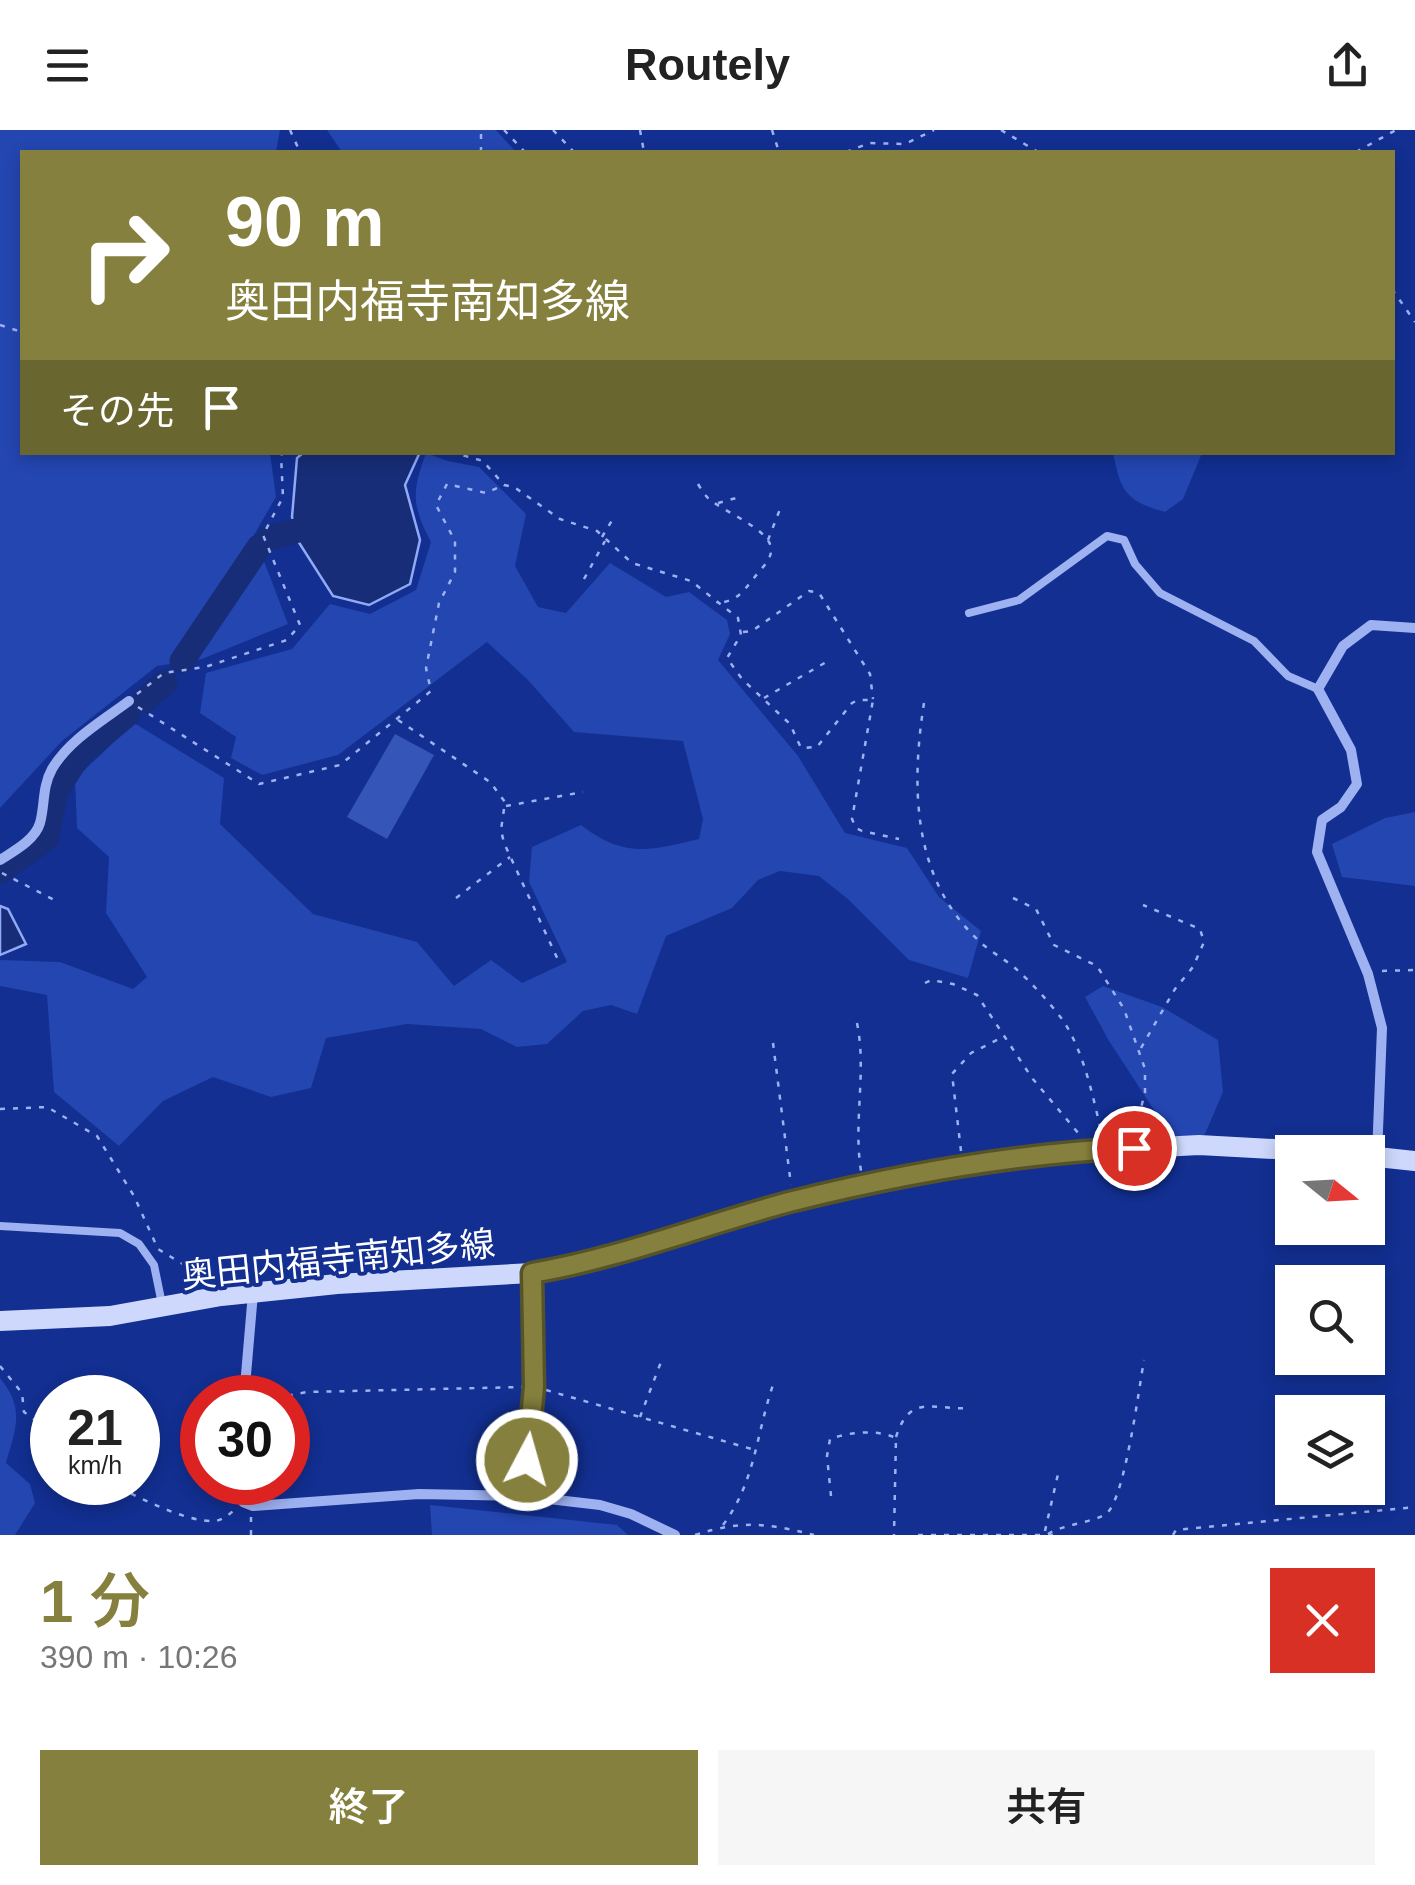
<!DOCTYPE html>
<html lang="ja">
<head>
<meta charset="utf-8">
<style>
  body { margin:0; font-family:Arial,"Noto Sans JP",sans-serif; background:#f6f6f6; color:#222; height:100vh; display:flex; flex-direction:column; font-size:38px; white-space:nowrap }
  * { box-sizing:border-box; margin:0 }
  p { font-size:32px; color:#767676 }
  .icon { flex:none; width:55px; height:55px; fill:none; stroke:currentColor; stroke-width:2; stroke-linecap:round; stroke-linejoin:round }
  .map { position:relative; height:1405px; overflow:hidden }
  .drawer { display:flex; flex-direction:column; background:#fff; flex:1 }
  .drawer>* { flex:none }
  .banner { position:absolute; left:20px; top:20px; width:1375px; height:305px; border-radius:0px; box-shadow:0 5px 15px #0003; background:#85803d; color:#fff; overflow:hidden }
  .needle { width:65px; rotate:108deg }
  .fabs { position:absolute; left:1275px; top:1005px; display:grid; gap:20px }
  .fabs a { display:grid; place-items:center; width:110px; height:110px; border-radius:0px; background:#fff; box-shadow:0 5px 15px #0003; font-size:50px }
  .speed { position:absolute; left:30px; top:1245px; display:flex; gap:20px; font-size:50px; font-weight:700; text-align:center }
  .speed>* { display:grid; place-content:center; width:130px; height:130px; border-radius:50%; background:#fff; box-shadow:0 5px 15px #0003; line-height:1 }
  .speed small { font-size:25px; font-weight:400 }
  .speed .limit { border:15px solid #d22; background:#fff; color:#111 }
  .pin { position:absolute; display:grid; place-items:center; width:85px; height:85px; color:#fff; margin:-42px; border:5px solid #fff; border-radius:50%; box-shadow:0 2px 10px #0007 }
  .me { position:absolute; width:110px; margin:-55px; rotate:6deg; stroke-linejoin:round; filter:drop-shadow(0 0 8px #0008) }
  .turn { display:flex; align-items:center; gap:35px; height:210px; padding:0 40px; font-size:45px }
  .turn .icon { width:130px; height:130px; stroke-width:2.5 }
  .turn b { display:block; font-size:70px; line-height:85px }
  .then { display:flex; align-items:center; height:95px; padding:0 40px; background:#0003; gap:20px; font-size:38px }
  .round { display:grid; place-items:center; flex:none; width:105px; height:105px; border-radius:0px; background:#f6f6f6 }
  .summary { display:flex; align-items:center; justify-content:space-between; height:170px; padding:0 40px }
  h1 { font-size:60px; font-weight:600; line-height:75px; color:#85803d }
  .action { display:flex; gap:20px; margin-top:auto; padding:20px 40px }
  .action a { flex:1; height:115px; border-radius:0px; background:#85803d; color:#fff; font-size:40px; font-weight:600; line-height:115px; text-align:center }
  .action a+a { background:#f6f6f6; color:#222 }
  header { display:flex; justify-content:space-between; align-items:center; height:130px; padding:0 40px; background:#fff; font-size:45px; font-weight:600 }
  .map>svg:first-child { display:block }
</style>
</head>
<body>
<header><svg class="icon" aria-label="menu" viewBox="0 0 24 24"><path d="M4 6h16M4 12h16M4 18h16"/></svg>Routely<svg class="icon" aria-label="share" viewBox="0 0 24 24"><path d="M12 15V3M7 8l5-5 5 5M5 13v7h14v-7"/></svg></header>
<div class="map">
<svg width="1415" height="1405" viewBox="0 0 1415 1405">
  <rect width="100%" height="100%" fill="#122f91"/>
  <!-- green -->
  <path fill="#2446b1" d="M0,0H280L276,22H22V322L270,323L276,367L254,405L288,494L202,529L157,536L62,611L0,678Z
    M327,0H496L516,22H342Z
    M426,323L448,331L479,337L526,384L515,436L538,477L566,483L610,433L666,467L689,462L727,490L730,504L718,530L798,626L845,703L907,718L939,767L981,801L968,848L909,830L849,770L819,746L780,741L758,750L732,778L666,806L637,884L611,875L583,881L547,914L517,917L481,899L407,894L326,908L311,958L271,967L213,947L163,971L119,1016L54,962L47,865L0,856V830L60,832L133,859L147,847L106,783L109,727L77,698L75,649L134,593L224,648L220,694L313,784L417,812L454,856L491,830L522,853L567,832L529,752L532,717L581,695C624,728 649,721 699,709L703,689L683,611L574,602L528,550L487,512L338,625L262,645L231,628L236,607L200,583L206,543L292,519L330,474L370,484L416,460L431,412C411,374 412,362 426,323Z
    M1113,323V322L1202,323L1183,369L1165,382C1125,371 1121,361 1113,323Z
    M1415,682V756L1342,747L1332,714L1385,688Z
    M1103,856L1162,877L1218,910L1223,962L1205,1004L1188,1012L1171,1006L1109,911L1085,867Z
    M0,1248C25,1278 16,1298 6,1333L30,1354L35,1373L15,1405H0Z
    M430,1375L617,1395L628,1405H432Z"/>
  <!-- water -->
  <path fill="#182d78" stroke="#90aaf5" stroke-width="2.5" d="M420,322L405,355L420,410L410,454L369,475L333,466L298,411L292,387L297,328L304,322Z
    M0,776L8,779L26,814L0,825Z"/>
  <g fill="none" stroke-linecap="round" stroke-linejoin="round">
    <!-- river -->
    <path stroke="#182d78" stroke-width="25" d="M269,408L295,401
      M182,531L259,417
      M145,570L165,552
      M0,741L46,709L56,661L79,625L128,584"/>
  </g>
  <!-- building -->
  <path fill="#3655b9" d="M395,604L434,625L387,709L347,687Z"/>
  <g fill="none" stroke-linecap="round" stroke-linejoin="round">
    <!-- path -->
    <path stroke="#9eb2f2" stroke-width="2.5" stroke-dasharray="5 8" stroke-linecap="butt" d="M290,0L300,22
      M504,0L525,22
      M553,0L574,22
      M640,0L644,22
      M772,0L779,22
      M1001,0L1038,22
      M481,22V0
      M846,22L870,13L905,14L934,0
      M1356,22L1396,0
      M1392,159L1415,192
      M0,195L22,202
      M451,322L483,331L504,355L514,357L560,389L597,401L632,433L691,451L738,488L741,505L727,528L742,549L790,594L801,618L817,617L852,573L858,570H873L852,689L856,698L862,701L899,709
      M698,354C701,359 704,364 707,367C720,381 775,400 771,422C770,431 759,441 754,448C742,463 736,472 716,473
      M718,373L740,367
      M602,407L614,387
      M768,410L782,374
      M584,449L605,411
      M743,502L752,501L809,461L819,463L870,544L873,569
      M137,564L164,543L205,537L287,510L300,495L263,405L283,367L281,325L284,322
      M764,568L828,531
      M924,573C911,656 912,748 978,810C989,821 1003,828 1015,838C1031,852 1049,872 1062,889C1084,921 1093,967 1102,1005
      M138,577L259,654L340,635L431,561L426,538L439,473L455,442V411L436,375L447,354L486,363L504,355
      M398,590L490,652L505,672L501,700L504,713L559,832
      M506,676L583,662
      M2,743L58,772
      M456,768L510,727
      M1013,768L1036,779L1054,815L1097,836L1124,879L1145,939V963L1134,1003
      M1382,841L1415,840
      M925,853L931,850L953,854L977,865L1032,948L1079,1004
      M857,893C867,943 853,991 861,1041
      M773,913L791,1055
      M1141,918L1175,859L1193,837L1204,812L1200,799L1143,775
      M0,979L47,977L97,1006L134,1066L158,1119L209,1150
      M961,1021L952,944L971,923L1003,907
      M0,1236L22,1263L24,1282L52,1302
      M546,1260L755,1320
      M275,1268L307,1262L523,1257
      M640,1287L661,1232
      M896,1307C910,1263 933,1280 967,1278
      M108,1352C134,1365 186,1393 215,1391C223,1390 229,1384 236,1379
      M831,1366L827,1326L830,1309C849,1302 877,1299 896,1308L894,1405
      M251,1387V1405
      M723,1395C756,1351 756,1303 774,1252
      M1045,1401L1058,1344
      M1048,1404C1064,1394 1096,1392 1107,1383C1125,1367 1139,1258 1144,1230
      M695,1405C742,1390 766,1393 814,1405
      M918,1405H1055
      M1173,1405L1176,1400L1415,1377"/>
    <!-- lane -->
    <path stroke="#9eb2f2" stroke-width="8" d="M969,483L1019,470L1107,406L1124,410L1135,434L1160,463L1254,511L1288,546L1318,559
      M0,1096L120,1103L139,1114L154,1135L162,1174"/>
    <!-- street -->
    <path stroke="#9eb2f2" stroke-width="10" d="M0,730C14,721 35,710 40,693C45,675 42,657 52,639C69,610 102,591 129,571
      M1377,1026L1382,898L1368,844L1317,722L1322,690L1341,677L1357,654L1351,620L1318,559L1343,516L1371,495L1415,498
      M244,1268L253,1163
      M240,1352L243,1372L253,1376L419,1364L523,1366L600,1375L631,1384L675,1405
      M523,1366L534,1257L532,1143"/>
    <!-- secondary -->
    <path stroke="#cdd8fc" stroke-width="20" d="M1368,1026L1415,1031
      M0,1191L110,1186L221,1166L337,1154L532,1143L578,1135L793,1071L930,1042L1084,1021L1199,1015L1329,1022"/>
  </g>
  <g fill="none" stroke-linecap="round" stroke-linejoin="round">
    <!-- route casing -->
    <g stroke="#565328" stroke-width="25">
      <path id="route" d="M527,1330L534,1257L532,1143C620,1128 703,1095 789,1072C901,1044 1019,1023 1134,1018"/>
    </g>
    <!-- route -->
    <use href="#route" stroke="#85803d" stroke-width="18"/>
  </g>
  <g text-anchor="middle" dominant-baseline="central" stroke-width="8" stroke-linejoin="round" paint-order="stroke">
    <!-- street labels -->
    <g font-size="35" fill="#fff" stroke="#122f91">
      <text transform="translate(338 1129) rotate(-6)">奥田内福寺南知多線</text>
    </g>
  </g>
</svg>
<div class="fabs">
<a><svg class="needle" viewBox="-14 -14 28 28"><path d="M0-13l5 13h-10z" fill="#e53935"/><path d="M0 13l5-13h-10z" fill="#767676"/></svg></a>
<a><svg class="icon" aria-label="search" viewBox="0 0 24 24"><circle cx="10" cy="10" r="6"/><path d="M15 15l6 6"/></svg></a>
<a><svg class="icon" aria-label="layers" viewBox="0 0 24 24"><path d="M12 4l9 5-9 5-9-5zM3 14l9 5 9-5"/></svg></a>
</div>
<div class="speed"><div>21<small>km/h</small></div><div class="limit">30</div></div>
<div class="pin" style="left:1134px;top:1018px;background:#d93025"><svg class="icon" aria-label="arrive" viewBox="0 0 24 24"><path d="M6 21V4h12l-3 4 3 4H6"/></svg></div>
<svg class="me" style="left:527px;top:1330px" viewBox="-20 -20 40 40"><circle r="17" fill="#85803d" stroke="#fff" stroke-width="3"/><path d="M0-11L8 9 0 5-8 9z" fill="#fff"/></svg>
<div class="banner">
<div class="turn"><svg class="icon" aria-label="right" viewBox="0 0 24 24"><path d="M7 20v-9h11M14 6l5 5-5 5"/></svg><div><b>90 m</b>奥田内福寺南知多線</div></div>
<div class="then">その先<svg class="icon" aria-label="arrive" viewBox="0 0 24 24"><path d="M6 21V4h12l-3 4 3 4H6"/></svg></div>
</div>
</div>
<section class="drawer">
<div class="summary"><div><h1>1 分</h1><p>390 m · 10:26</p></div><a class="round" style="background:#d93025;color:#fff"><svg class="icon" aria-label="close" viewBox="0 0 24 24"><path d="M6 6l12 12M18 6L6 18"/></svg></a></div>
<div class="action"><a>終了</a><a>共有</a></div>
</section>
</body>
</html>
